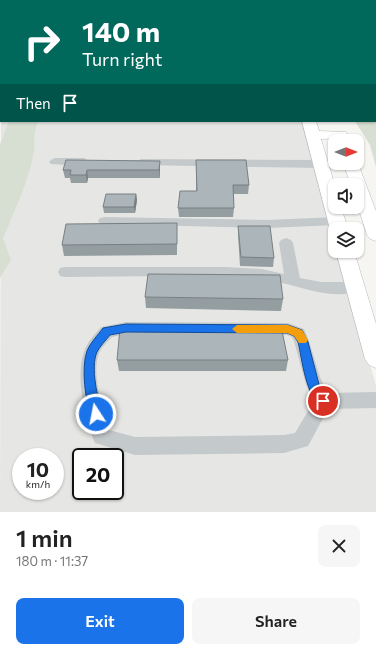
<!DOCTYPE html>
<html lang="en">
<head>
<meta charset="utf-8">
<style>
  body { margin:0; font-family:Commissioner,sans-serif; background:#f6f6f6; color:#222; height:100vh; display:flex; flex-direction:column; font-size:15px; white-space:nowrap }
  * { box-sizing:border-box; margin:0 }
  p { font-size:13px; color:#767676 }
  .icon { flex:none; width:22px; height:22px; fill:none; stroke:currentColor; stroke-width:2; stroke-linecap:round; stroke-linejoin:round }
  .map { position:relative; height:512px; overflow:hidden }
  .sheet { display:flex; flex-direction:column; background:#fff; flex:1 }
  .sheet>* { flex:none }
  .banner { position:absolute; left:0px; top:0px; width:376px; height:122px; box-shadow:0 1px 3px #0004; background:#00695c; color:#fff; overflow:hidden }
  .needle { width:26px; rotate:90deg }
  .fabs { position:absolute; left:328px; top:134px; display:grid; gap:8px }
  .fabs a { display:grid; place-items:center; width:36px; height:36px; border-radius:8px; background:#fff; box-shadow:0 1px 3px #0004; font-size:20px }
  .speed { position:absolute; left:12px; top:448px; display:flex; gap:8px; font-size:20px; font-weight:700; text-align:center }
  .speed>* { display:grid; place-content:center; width:52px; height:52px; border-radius:50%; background:#fff; box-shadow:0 1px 3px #0004; line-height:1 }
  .speed small { font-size:10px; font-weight:400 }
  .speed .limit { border:2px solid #111; border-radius:6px; background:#fff; color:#111 }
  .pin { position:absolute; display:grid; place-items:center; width:34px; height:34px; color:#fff; margin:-17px; border:2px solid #fff; border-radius:50%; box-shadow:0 1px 4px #0007 }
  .me { position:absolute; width:44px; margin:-22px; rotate:349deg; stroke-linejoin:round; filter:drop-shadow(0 0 3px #0008) }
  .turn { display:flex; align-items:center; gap:14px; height:84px; padding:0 16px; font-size:18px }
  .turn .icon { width:52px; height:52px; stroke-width:2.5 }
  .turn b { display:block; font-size:28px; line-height:34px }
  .then { display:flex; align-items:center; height:38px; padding:0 16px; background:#0003; gap:8px; font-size:15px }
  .round { display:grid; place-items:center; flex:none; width:42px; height:42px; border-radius:8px; background:#f6f6f6 }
  .summary { display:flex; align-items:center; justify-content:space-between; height:68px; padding:0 16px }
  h1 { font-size:24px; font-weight:600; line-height:30px }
  .primary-button { display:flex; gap:8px; margin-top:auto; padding:8px 16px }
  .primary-button a { flex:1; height:46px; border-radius:8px; background:#1a73e8; color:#fff; font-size:16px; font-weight:600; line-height:46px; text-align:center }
  .primary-button a+a { background:#f6f6f6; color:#222 }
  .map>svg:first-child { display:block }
</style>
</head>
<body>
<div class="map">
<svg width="376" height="512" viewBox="0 0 376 512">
  <rect width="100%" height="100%" fill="#f6f5f1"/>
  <!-- built -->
  <path fill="#e6e7e4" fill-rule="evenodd" d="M51,0H272L273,1H50Z
    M1,114V121H303L335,234V251H339L376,386V512H0ZM21,457H55V491H21ZM81,457H115V491H81Z"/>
  <!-- green -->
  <path fill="#d7ded2" d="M329,0H376V167L370,145L355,121H375V1H324Z
    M9,121H38C33,134 35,139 34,151C29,181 15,210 3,238L11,260L0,278V144Z"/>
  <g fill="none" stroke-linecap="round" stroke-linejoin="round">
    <!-- major casing -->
    <g stroke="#b7bcbf" stroke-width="1">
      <path id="major" d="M270,0H280V1H270Z
        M290,0H300L301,1H291Z
        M302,121H316L319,131L346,132L348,135L346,138L321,139L335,186V207H341L348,229H335V234L330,229Z
        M357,161L376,211V241L370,239L367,235L357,204V185H351L343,163H357Z
        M336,251H354L376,324V368L369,365L365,359Z"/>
    </g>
    <!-- highway casing -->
    <g stroke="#b6babd" stroke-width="1">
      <path id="highway" d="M43,0H55V1H43Z
        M0,48H1L0,58Z
        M1,107V120H0V108Z"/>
    </g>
    <!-- minor -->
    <path fill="#c4c9cb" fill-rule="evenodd" d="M55,158H84L90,162L84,166L51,164L49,162L51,160Z
      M141,159L321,160L327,164L321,168L137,165L135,163Z
      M105,217L267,220L337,217L342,218L344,221L342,224L337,225L267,228L100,224L98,221L100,218Z
      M286,238L291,240L293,243L300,278L321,282H356L361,283L363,287L361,291C326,302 294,282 260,279C195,274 130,277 65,277L60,276L58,272L60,268L65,267H226L262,269L284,274L279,243L281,240Z
      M126,322L288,323L304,329C314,349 316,375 328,393L376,392V408L328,409L308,446L284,453L135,455L95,443C85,420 75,376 84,352C87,342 95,334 101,327ZM126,334L287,335L292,337L294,341L306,385L314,401L295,433L284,435L135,437L109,430C103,409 90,372 100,351C103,346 108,341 112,337Z"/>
    <!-- major -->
    <use href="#major" fill="#fff" fill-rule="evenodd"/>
    <!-- highway -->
    <use href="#highway" fill="#fff" fill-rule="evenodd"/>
  </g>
  <!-- wall -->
  <path fill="#949da0" d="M196,160L249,185L248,194H234V208L233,217H179L178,208L196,191Z
    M160,169V178H88L87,183H71L70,178H65L63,170Z
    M136,194L137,200L135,213H104L103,207Z
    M177,223V255L64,256L62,245Z
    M238,226L274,258L273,267L240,266L238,235Z
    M145,297L283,299L281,311L146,308Z
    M117,360H288L286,371H119Z"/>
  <!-- shaded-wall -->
  <path fill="#787f82" d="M160,161V178L159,170Z
    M87,170L88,178L87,183L86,175Z
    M136,194L137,200L135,213L134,207Z"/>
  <!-- building -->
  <path fill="#acb6ba" stroke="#787f82" d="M66,160L160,161L159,170H87L86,175H70L71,170H63Z
    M196,160H246L249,185H233L234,208H178L180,191H197Z
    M106,194H136L134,207H103Z
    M177,223V244L62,245L66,224Z
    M238,226H270L274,258L241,257Z
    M148,274L280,275L283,299L145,297Z
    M281,326L288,360H117L120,328Z"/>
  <!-- route -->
  <path fill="#1a73e8" stroke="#114b97" d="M126,324L288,325L302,330L308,342L320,388L329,401L327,405L323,406C306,400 302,358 298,342L294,336L287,333L126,332L110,335C106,340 100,346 97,352C90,368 98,398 102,414L100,418L96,419L92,418C85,402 81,367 87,351C90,343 98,335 103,328Z"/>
  <!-- slow -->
  <path fill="#f59e0b" d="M237,325H288L302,330L308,340L306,343H299L294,336L287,333H237L232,329Z"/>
</svg>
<div class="fabs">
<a><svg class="needle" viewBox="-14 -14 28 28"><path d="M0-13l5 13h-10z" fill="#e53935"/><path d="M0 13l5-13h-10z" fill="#767676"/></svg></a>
<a><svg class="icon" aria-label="sound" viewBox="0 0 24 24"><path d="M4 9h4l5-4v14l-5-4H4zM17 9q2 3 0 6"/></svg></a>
<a><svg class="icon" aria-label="layers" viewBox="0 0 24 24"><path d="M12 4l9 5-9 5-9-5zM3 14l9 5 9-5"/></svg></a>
</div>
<div class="speed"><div>10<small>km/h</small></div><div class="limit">20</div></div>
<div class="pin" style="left:323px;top:401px;background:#d93025"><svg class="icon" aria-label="arrive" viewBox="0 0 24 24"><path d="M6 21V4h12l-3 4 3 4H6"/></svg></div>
<svg class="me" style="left:96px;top:414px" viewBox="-20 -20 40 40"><circle r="17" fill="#1a73e8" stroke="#fff" stroke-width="3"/><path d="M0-11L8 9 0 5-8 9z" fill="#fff"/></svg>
<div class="banner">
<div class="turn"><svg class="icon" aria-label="right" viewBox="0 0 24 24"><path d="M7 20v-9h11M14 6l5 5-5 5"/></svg><div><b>140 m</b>Turn right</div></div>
<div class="then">Then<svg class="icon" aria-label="arrive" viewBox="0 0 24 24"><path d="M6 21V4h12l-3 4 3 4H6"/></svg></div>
</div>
</div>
<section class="sheet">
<div class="summary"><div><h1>1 min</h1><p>180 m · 11:37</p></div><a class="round"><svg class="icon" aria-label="close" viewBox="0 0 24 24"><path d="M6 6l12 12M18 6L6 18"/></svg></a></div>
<div class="primary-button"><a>Exit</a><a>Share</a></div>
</section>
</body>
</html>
